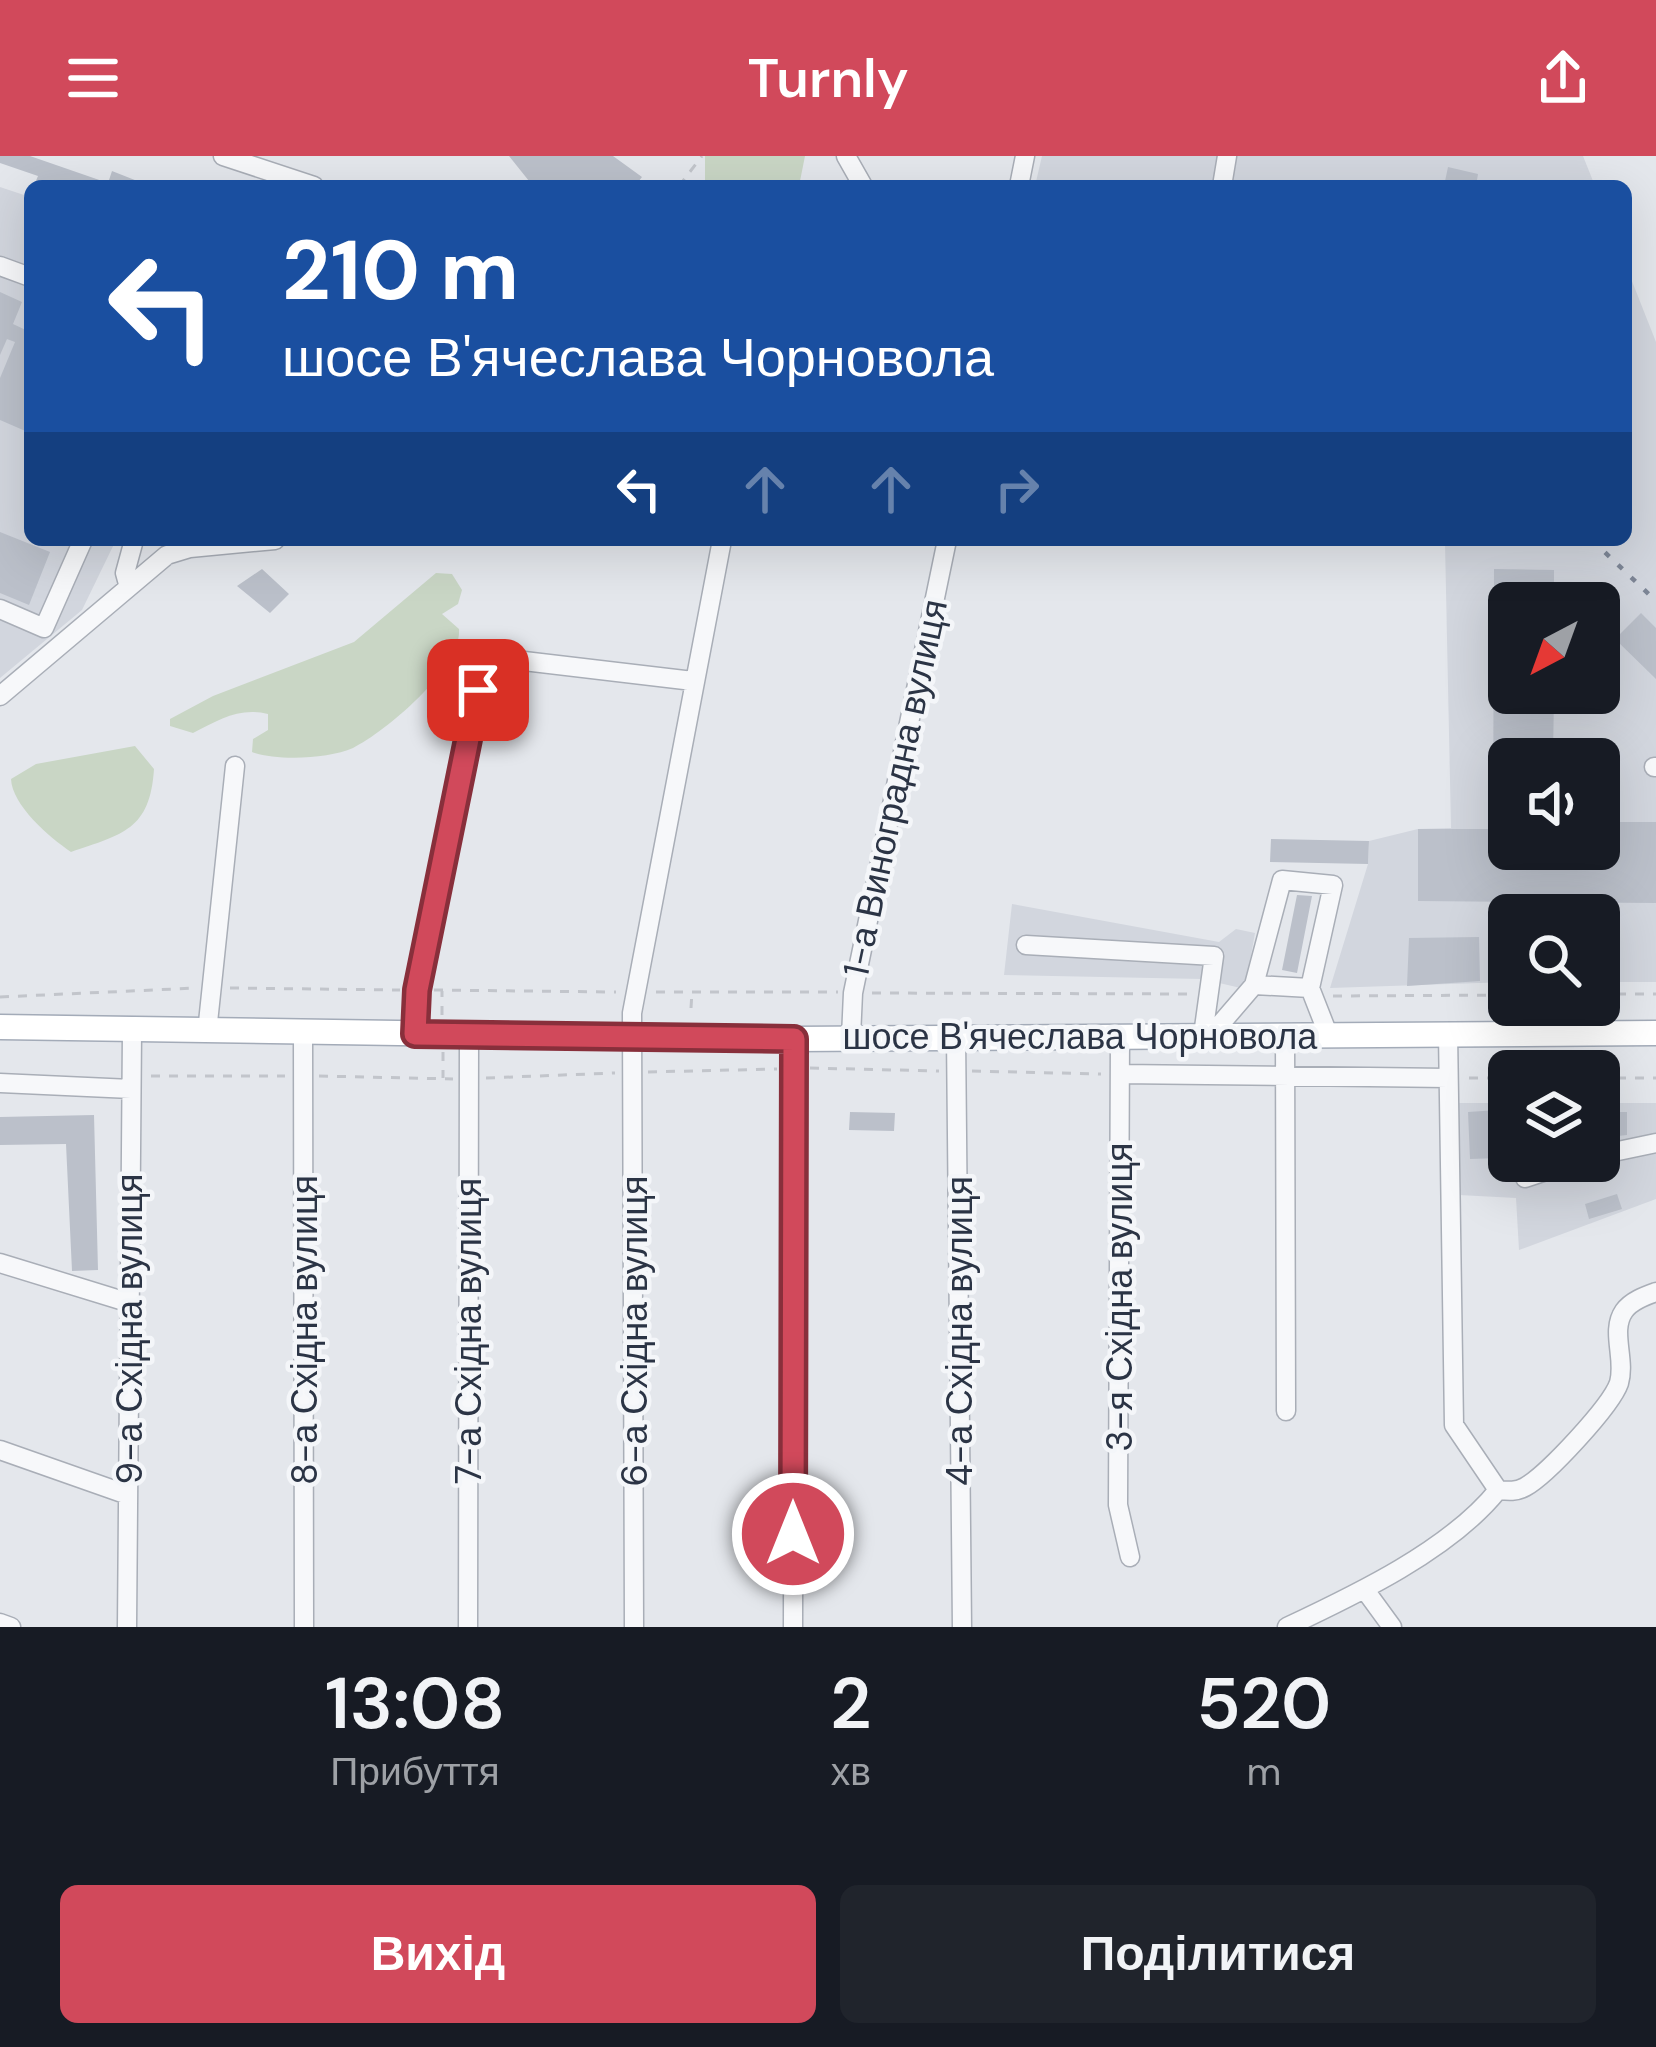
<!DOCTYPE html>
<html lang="uk">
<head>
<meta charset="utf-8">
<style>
  body { margin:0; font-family:"DM Sans",sans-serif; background:#20242c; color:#f1f3f6; height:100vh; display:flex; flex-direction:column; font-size:45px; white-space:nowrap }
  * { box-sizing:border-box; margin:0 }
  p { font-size:39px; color:#9ea1a6 }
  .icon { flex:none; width:66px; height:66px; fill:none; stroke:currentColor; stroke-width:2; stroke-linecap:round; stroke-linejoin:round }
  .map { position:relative; height:1471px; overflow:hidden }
  .side { display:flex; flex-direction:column; background:#171b24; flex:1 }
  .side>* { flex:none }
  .banner { position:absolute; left:24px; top:24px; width:1608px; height:366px; border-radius:18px; box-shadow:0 12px 48px #0002; background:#1a4fa0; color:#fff; overflow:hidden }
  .needle { width:78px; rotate:221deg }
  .controls { position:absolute; left:1488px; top:426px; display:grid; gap:24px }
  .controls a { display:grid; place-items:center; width:132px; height:132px; border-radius:18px; background:#171b24; box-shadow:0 12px 48px #0002; font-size:60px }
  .pin { position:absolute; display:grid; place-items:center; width:102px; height:102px; color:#fff; margin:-51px; border-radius:24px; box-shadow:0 6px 18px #0006 }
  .me { position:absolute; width:132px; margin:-66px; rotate:0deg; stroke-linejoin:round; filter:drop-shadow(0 0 9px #0008) }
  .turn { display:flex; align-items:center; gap:42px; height:252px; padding:0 60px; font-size:54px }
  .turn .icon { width:156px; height:156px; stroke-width:2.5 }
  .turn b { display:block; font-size:84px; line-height:102px }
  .lanes { display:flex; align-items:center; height:114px; padding:0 60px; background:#0003; justify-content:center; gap:60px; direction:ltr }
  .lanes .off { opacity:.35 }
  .eta { display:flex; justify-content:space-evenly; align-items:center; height:204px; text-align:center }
  .eta b { font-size:72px; font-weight:600; line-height:84px }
  .button { display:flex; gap:24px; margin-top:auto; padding:24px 60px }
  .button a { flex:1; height:138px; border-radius:18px; background:#d1495b; color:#fff; font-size:48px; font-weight:600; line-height:138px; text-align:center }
  .button a+a { background:#20242c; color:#f1f3f6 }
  header { display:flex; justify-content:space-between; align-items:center; height:156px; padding:0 60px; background:#d1495b; color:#fff; font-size:54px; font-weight:600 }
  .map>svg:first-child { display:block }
</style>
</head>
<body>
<header><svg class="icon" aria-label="menu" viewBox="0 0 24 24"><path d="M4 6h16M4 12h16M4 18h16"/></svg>Turnly<svg class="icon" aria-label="share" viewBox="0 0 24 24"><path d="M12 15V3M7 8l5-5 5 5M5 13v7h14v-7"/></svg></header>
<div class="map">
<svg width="1656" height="1471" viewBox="0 0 1656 1471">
  <rect width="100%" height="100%" fill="#e4e7ec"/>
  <!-- built -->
  <path fill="#d2d6de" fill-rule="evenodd" d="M1042,0H1583L1595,30H1035Z
    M0,31L30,41V384H116L82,454L0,522Z
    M1626,110L1656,186V826H1599V759H1509V826L1330,832L1368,708L1369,685L1418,673L1451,672L1445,387L1626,384ZM1509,447H1599V537H1509ZM1509,603H1599V693H1509Z
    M1012,748L1219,786L1236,773L1255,777L1245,833L1202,823L1004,819Z
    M1457,947H1509V1005H1599V947H1656V1043L1519,1094L1516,1042L1459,1039Z"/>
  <!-- green -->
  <path fill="#c9d6c5" d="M705,0H805L799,30H705Z
    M436,417L452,418L462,434L458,448L442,458L459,473C462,511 387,575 353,592C328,603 277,605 252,596L253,583L268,574V558C239,551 219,564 193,577L170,570V563L213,540L354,486Z
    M135,590L154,613C150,674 123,678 71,696C49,681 12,649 11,623L36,608Z"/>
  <!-- building -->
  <path fill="#bbc0ca" d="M0,0H30L108,27L112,15L150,30H45L35,27L38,20L0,7Z
    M509,0H613L642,21L635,30H533Z
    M1448,11L1478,18L1476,30H1444Z
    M0,136L22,146L13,168L30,176V277L0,264V222L15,186L7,183L0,199Z
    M0,376L50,396L29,449L0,437Z
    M262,413L289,438L270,457L237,430Z
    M1494,413L1554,414V447H1509V537H1554L1553,603H1509V693H1599V666H1656V747L1418,745V673H1493Z
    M1641,457L1656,472V523L1615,483Z
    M1271,683L1369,685L1368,708L1270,706Z
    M1297,739L1312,740L1297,817L1282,814Z
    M1479,781L1480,825L1407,830L1409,782Z
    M1498,954L1500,1002L1470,1003L1468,956Z
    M850,956L895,957L894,975L849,974Z
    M1599,956H1627V979L1599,982Z
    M94,959L98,1114L72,1115L66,988L0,989V961Z
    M1617,1038L1622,1053L1589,1063L1585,1048Z"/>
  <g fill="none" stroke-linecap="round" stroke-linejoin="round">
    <!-- minor casing -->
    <g stroke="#a9aeb7" stroke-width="21">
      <path id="minor" d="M223,0L314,30
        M846,0L863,30
        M1019,30L1025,0
        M1222,30L1227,0
        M0,110L30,121
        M128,428L125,417L134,384
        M0,453L44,472L83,384
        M0,540L167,399L190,392L275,384
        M1654,611H1656
        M1026,789L1214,800L1203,879
        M1254,829L1282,724L1333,729L1310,832
        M207,876L235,610
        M303,877L304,1471
        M1448,877L1454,1269L1498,1334
        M415,878L417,834L483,522L507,503L693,525
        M1285,878L1286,1255
        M1120,879L1118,1349L1130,1401
        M1211,879L1254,829L1310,832L1328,878
        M956,880L962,1471
        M851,881L853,837L947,384
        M1120,918L1448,922
        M0,927L131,933
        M1599,999L1656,987
        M1525,1022L1576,1005
        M0,1107L130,1147
        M0,1294L128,1339
        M1498,1334C1508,1335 1516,1336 1525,1331C1547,1319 1611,1250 1619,1227C1626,1203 1610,1175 1624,1155C1631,1145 1645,1140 1656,1136
        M1365,1434L1392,1471
        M0,1467L11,1471
        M127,1471L132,876
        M468,1471L469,878
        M634,1471L632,857L722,384
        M793,1471L794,883
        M1287,1471C1355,1439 1450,1394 1498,1334"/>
    </g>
    <!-- major casing -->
    <g stroke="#a3abb8" stroke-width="27">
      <path id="major" d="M0,871L794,883L1656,877"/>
    </g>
    <!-- path -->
    <path stroke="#c2c5cb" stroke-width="3" stroke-dasharray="9 9" stroke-linecap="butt" d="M679,30L702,0
      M230,832L400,834
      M434,834L616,836
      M656,836H838
      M872,837L1192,838
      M1599,838H1656
      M1333,840L1509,839
      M0,841L196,832
      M691,852L692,836
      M442,859V835
      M443,896V922
      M810,912L939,915
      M972,915L1101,918
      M648,916L777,913
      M151,920H285
      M319,920L453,923
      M486,922L615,917
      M1469,922H1509
      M1599,922H1656"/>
    <!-- minor -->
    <use href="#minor" stroke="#f7f8fa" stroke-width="18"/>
    <!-- major -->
    <use href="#major" stroke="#fff" stroke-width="24"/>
    <!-- rail -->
    <path stroke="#7d8696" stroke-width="4.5" stroke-dasharray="6 12" stroke-linecap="butt" d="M1592,384L1656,445"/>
  </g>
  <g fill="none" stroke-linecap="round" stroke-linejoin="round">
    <!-- route casing -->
    <g stroke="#882f3b" stroke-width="30">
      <path id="route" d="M478,534L417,834L415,878L794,883L793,1378"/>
    </g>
    <!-- route -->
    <use href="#route" stroke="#d1495b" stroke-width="21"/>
  </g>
  <g text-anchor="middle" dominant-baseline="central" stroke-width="9" stroke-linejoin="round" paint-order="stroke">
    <!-- street labels -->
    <g font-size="36" fill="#2b3445" stroke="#f4f6f9">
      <text transform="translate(895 632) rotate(-78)">1-а Виноградна вулиця</text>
      <text x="1080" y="880">шосе В'ячеслава Чорновола</text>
      <text transform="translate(1119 1141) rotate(-90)">3-я Східна вулиця</text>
      <text transform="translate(129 1173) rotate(-90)">9-а Східна вулиця</text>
      <text transform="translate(304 1174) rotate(-90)">8-а Східна вулиця</text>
      <text transform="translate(468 1175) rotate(-90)">7-а Східна вулиця</text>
      <text transform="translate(634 1175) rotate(-90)">6-а Східна вулиця</text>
      <text transform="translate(959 1175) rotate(-90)">4-а Східна вулиця</text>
    </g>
  </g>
</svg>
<div class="controls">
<a><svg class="needle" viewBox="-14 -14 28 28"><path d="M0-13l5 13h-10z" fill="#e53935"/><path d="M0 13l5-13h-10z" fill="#9ea1a6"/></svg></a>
<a><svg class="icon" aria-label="sound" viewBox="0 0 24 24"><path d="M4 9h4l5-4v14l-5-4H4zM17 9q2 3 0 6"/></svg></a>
<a><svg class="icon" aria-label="search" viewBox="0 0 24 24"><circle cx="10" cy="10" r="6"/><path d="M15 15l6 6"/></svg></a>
<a><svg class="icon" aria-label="layers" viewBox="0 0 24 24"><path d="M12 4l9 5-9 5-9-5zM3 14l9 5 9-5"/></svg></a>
</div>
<div class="pin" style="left:478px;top:534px;background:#d93025"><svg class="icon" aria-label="arrive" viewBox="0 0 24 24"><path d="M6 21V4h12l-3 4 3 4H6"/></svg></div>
<svg class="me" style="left:793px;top:1378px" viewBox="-20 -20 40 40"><circle r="17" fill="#d1495b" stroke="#fff" stroke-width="3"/><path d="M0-11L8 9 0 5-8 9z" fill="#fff"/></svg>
<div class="banner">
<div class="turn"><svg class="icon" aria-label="left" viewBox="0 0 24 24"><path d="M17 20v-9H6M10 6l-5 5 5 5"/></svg><div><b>210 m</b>шосе В'ячеслава Чорновола</div></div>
<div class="lanes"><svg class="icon" aria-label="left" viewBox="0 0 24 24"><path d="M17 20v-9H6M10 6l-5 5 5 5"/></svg><svg class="icon off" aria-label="ahead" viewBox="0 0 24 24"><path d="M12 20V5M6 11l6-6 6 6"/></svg><svg class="icon off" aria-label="ahead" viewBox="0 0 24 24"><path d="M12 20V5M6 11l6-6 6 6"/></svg><svg class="icon off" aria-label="right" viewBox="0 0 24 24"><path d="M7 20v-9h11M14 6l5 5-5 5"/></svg></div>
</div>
</div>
<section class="side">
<div class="eta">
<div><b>13:08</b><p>Прибуття</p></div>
<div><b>2</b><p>хв</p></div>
<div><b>520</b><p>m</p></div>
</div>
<div class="button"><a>Вихід</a><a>Поділитися</a></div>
</section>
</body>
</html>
